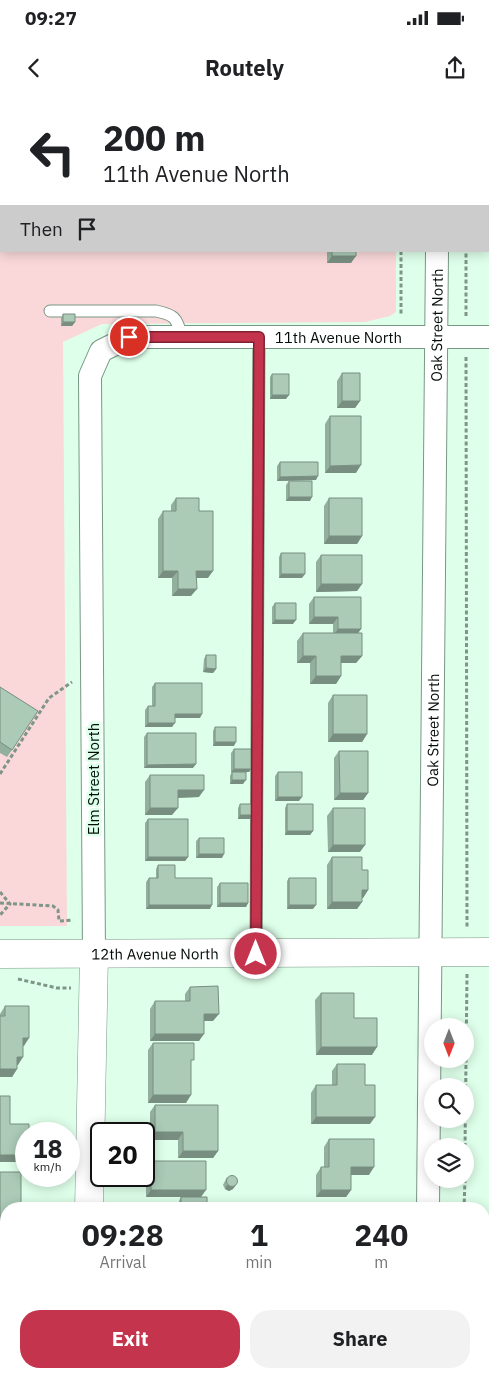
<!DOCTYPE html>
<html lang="en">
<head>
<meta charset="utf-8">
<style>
  body { margin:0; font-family:"IBM Plex Sans",sans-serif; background:#f2f2f2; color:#202124; height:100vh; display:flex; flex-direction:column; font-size:19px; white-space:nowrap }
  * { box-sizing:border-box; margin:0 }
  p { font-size:16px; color:#757577 }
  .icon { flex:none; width:28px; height:28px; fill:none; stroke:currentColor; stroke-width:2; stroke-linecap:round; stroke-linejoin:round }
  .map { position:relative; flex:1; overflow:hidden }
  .panel { position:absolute; left:0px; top:1102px; width:490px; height:176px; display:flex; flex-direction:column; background:#fff; border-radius:20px 20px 0 0; box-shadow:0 2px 12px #0003 }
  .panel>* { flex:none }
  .hud { position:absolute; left:0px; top:0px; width:490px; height:152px; box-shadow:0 2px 12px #0003; background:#fff; color:#202124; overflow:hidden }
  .needle { width:32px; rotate:180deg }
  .fabs { position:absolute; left:424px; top:918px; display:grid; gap:10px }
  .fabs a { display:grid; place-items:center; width:50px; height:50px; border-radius:50%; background:#fff; box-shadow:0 2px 12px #0003; font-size:25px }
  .speed { position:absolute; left:15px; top:1022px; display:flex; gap:10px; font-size:25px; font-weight:700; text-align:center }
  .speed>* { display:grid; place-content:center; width:65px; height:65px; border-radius:50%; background:#fff; box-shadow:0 2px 12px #0003; line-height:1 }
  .speed small { font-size:12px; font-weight:400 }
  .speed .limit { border:2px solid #111; border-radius:8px; background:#fff; color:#111 }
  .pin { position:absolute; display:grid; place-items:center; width:42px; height:42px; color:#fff; margin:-21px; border:2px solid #fff; border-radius:50%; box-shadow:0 1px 5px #0007 }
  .me { position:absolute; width:55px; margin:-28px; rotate:0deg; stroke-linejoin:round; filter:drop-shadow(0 0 4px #0008) }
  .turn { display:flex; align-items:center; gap:18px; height:105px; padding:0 20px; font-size:22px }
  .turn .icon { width:65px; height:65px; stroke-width:2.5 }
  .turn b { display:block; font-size:35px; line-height:42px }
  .then { display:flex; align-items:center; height:48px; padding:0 20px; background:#0003; gap:10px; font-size:19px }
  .eta { display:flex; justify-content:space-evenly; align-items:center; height:85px; text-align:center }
  .eta b { font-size:30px; font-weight:800; line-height:35px }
  .cta { display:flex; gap:10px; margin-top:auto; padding:10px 20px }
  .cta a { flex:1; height:58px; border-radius:20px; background:#c4344c; color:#fff; font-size:20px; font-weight:800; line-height:58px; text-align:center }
  .cta a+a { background:#f2f2f2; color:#202124 }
  .status { display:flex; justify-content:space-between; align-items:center; height:35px; padding:0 25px; background:#fff; direction:ltr }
  .status svg { height:14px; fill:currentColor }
  header { display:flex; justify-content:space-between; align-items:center; height:65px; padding:0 20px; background:#fff; font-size:22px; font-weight:800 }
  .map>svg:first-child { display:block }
</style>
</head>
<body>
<div class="status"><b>09:27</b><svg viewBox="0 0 49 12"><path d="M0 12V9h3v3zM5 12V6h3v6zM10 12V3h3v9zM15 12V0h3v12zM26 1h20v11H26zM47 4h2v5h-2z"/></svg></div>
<header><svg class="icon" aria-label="back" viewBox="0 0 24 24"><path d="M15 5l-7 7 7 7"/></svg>Routely<svg class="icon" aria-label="share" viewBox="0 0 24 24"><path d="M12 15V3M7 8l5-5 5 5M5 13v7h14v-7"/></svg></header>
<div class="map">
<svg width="489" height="1278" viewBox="0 0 489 1278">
  <rect width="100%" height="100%" fill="#deffea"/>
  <!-- green -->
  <path fill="#fad8d9" d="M0,0H397L1,1V151H396V212L390,216L365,222L102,224L63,242L67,826H0Z"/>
  <!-- water -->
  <path fill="#a5ddbc" stroke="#759f86" d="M71,0H234V1H71Z"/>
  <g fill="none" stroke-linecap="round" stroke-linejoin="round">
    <!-- service casing -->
    <g stroke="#799785" stroke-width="13">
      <path id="service" d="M50,211H156C176,215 176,218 182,237
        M256,853L259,237"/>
    </g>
    <!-- minor casing -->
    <g stroke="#799785" stroke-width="24">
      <g id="minor">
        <path d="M436,0V1"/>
        <path id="s1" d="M94,854L90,276L101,251L129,237H489"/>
        <path id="s2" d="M428,1109L437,151"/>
        <path d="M427,1278V1272"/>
      </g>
    </g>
    <!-- tertiary casing -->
    <g stroke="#799785" stroke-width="29">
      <path id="tertiary" d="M89,1109L94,854
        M86,1278V1272"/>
    </g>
    <!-- secondary casing -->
    <g stroke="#799785" stroke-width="29">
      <g id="secondary">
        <path id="s3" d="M0,854L489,852"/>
      </g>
    </g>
    <!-- path -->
    <path stroke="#7e9587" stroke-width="3" stroke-dasharray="4 2.5" stroke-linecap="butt" d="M400,0V1
      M466,0V1
      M401,151V216
      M466,216V151
      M466,257L467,828
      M0,674L49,598L72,582
      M0,792L10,804L0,815
      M0,803L53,806L58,810L59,821L73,820
      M18,879L57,888H71
      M465,1047L467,874
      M464,1109L465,1079
      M463,1278V1272"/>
    <!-- service -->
    <use href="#service" stroke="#fff" stroke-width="11"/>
    <!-- minor -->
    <use href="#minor" stroke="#fff" stroke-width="22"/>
    <!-- tertiary -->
    <use href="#tertiary" stroke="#fff" stroke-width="28"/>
    <!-- secondary -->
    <use href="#secondary" stroke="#fff" stroke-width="28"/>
  </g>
  <!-- wall -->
  <path fill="#93af9d" d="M327,151H356L351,163H327Z
    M63,214L75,222L72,226H61V218Z
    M342,273L360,301L355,308H337V281Z
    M272,274L286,299H270V277Z
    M330,316L356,373H325V324Z
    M280,362L316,380L277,381V366Z
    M289,381L310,401H286V385Z
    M176,398L199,411L208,478H196L191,496H172V478H158V419L163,411H171V405Z
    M329,398L362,436L357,444H324V406Z
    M281,453L302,478H279V457Z
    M321,455L362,484L357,491L316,492V462Z
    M314,497L361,529L358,533L362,556L356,563H341V576L336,584H310V563H297V541L303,533H333V524H309V504Z
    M275,503L293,524H272V507Z
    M206,555L216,569L213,573L203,572L204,559Z
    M155,583L200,618H175L172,627H145V610L148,606H152V587Z
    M0,587L12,650L7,657L0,653Z
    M333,595L367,634L362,642H328V603Z
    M215,627L234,646H213V631Z
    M147,633L193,668H144V637Z
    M234,649L251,669L249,672H246L243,684H230V676L232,672H231V653Z
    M339,651L368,693L363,700H334V658Z
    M278,672L299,701H275V676Z
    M150,675L199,697L178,698L172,715H145V682Z
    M240,704L252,715L250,719H238V708Z
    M287,704L313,731L310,735H285V708Z
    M333,708L360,752H328L327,716Z
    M148,719L188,757L185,761H145V723Z
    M199,738L222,758H196V741Z
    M332,757L362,770L368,790L363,798H362V802L357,809H327V765Z
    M158,765L175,778L210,809H146V782L149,778H156V769Z
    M289,778L313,809H287V781Z
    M220,783L248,803L246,807H217V787Z
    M190,887L213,921H204L199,941H150V909L155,901H185V894Z
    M321,893L354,918L372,955H316L315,900Z
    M5,906L24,946H23L17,965V969L12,977H0V914Z
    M153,943L191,964L186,1003H148V950Z
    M337,964L365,985L370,1024H311V993L316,985H332V971Z
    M155,1005L218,1051L213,1058H178V1040H150V1012Z
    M329,1039L369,1075H351V1090L346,1097H316V1075L321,1067H324V1047Z
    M151,1061L201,1097L207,1109H179V1101L181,1097H146V1068Z
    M227,1077L233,1089L229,1091L225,1089L223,1085Z
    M304,1272H372V1278H304Z"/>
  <!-- shaded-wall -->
  <path fill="#788e80" d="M332,156H356L351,163H327Z
    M63,222H75L72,226H61Z
    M272,295H289L286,299H270Z
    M342,301H360L355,308H337Z
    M361,365L356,373H325L330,366Z
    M318,376L316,380L277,381L280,377Z
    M289,397H312L310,401H286Z
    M329,436H362L357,444H324Z
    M163,471H178L172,478H158Z
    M196,471H213L208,478H191Z
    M281,474H305L302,478H279Z
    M321,484H362L357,491L316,492Z
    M178,489H197L191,496H172Z
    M314,517H338L333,524H309Z
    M275,520H296L293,524H272Z
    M338,529H361L356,536H333Z
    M303,556H316L310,563H297Z
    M341,556H362L356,563H336Z
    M206,568L216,569L213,573L203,572Z
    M316,576H341L336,584H310Z
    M175,614H202L200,618H172Z
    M148,623H175L172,627H145Z
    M333,634H367L362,642H328Z
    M215,642H236L234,646H213Z
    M196,664L193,668H144L147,665Z
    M234,669H251L249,672H231Z
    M232,680H246L243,684H230Z
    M178,690H204L199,697L172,698Z
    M340,693H368L363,700H334Z
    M278,697H302L299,701H275Z
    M150,708H178L172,715H145Z
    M240,715H252L250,719H238Z
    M287,731H313L310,735H285Z
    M333,745H365L360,752H328Z
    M199,754H224L222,758H196Z
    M148,757H188L185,761H145Z
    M362,790H368L363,798H357Z
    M332,802H362L357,809H327Z
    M220,803H248L246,807H217Z
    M149,805H212L210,809H146Z
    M289,805H316L313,809H287Z
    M204,914H219L213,921H199Z
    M155,934H204L199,941H150Z
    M23,938H29L24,946H18Z
    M321,947H377L372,955H316Z
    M17,957H23L18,965H12Z
    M0,969H17L12,977H0Z
    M153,995H191L186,1003H148Z
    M316,1017H375L370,1024H311Z
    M155,1032H183L178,1040H150Z
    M183,1051H218L213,1058H178Z
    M0,1055H26V1059L24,1062H0Z
    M351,1067H374L369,1075H346Z
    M227,1085H236L233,1089L229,1091L225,1089Z
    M151,1090H206L201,1097H146Z
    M321,1090H351L346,1097H316Z
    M0,1141H6V1149H0Z
    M0,1183H6V1191H0Z"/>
  <!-- building -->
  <path fill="#abcbb7" stroke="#788e80" d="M332,151H356V156H332Z
    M63,214H75V222H63Z
    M342,273H360V301H342Z
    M272,274H289V295H272Z
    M330,316H361V365L330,366Z
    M280,362H318V376L280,377Z
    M289,381H312V397H289Z
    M176,398H199V411H213V471H196L197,489H178V471H163V411H176Z
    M329,398H362V436H329Z
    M281,453H305V474H281Z
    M321,455H362V484H321Z
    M314,497H361V529H338V517H314Z
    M275,503H296V520H275Z
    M303,533H362V556H341V576H316V556H303Z
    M206,555H216V569L206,568Z
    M155,583H202V614H175V623H148V606H155Z
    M0,587L38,611L12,650L0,642Z
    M333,595H367V634H333Z
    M215,627H236V642H215Z
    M147,633H196V664L147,665Z
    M234,649H251V669H234Z
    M339,651H368V693H340Z
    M232,672H246V680H232Z
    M278,672H302V697H278Z
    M150,675H204V690H178V708H150Z
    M240,704H252V715H240Z
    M287,704H313V731H287Z
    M333,708H365V745H333Z
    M148,719H188V757H148Z
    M199,738H224V754H199Z
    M332,757H362V770H368V790H362V802H332Z
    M158,765H175V778H212V805H149V778H158Z
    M289,778H316V805H289Z
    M220,783H248V803H220Z
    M218,886L219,914H204V934H155V901H190V887Z
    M321,893H354V918H377V947H321Z
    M5,906H29V938H23V957H17V969H0V916H5Z
    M153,943H194V960H191V995H153Z
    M337,964H365V985H375V1017H316V985H337Z
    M0,996H10V1024H29V1034H26V1055H0Z
    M155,1005H218V1051H183V1032H155Z
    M329,1039H374V1067H351V1090H321V1067H329Z
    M151,1061H206V1090H151Z
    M0,1072H21V1109H6V1141H0Z
    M226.5 1081a5.5 5.5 0 1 1 11 0a5.5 5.5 0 1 1-11 0Z
    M181,1097H207V1109H181Z
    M320,1107H352V1109H320Z
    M0,1157H6V1183H0Z
    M0,1199H2V1225H0Z
    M0,1259H6V1272H25V1278H0Z
    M309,1272H372V1278H309Z
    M152,1277H181V1278H152Z"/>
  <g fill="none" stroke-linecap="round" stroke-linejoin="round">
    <!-- route casing -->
    <g stroke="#7f2231" stroke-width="12">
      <path id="route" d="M129,237H259L256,854"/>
    </g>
    <!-- route -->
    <use href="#route" stroke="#c4344c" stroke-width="9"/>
  </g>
  <g text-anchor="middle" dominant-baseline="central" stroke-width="5" stroke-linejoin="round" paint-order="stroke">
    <!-- street labels -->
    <g font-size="15" fill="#040e08" stroke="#deffea">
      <text stroke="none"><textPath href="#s2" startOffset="884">Oak Street North</textPath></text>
      <text stroke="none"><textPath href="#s1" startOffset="846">11th Avenue North</textPath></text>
      <text stroke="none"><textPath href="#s2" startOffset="479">Oak Street North</textPath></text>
      <text transform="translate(93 679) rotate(-90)">Elm Street North</text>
      <text stroke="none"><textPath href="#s3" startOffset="155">12th Avenue North</textPath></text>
    </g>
  </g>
</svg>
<div class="fabs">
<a><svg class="needle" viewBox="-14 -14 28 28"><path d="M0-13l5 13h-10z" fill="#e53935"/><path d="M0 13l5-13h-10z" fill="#757577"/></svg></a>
<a><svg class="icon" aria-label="search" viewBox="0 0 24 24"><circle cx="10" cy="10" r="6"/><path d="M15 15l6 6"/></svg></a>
<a><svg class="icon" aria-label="layers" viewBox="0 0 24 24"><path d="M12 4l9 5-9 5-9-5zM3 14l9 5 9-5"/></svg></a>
</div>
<div class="speed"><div>18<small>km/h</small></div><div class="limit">20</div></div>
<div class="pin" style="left:129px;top:237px;background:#d93025"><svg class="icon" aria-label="arrive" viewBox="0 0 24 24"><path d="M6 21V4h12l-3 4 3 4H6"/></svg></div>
<svg class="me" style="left:256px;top:854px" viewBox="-20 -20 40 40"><circle r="17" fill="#c4344c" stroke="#fff" stroke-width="3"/><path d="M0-11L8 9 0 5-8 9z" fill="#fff"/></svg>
<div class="hud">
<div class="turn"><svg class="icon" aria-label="left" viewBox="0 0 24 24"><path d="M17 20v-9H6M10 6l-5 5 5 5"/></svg><div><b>200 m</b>11th Avenue North</div></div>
<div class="then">Then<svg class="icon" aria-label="arrive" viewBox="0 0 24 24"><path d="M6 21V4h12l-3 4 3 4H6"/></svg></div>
</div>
<section class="panel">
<div class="eta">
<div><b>09:28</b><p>Arrival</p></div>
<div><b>1</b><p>min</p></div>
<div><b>240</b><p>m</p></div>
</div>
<div class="cta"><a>Exit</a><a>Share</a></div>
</section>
</div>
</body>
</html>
